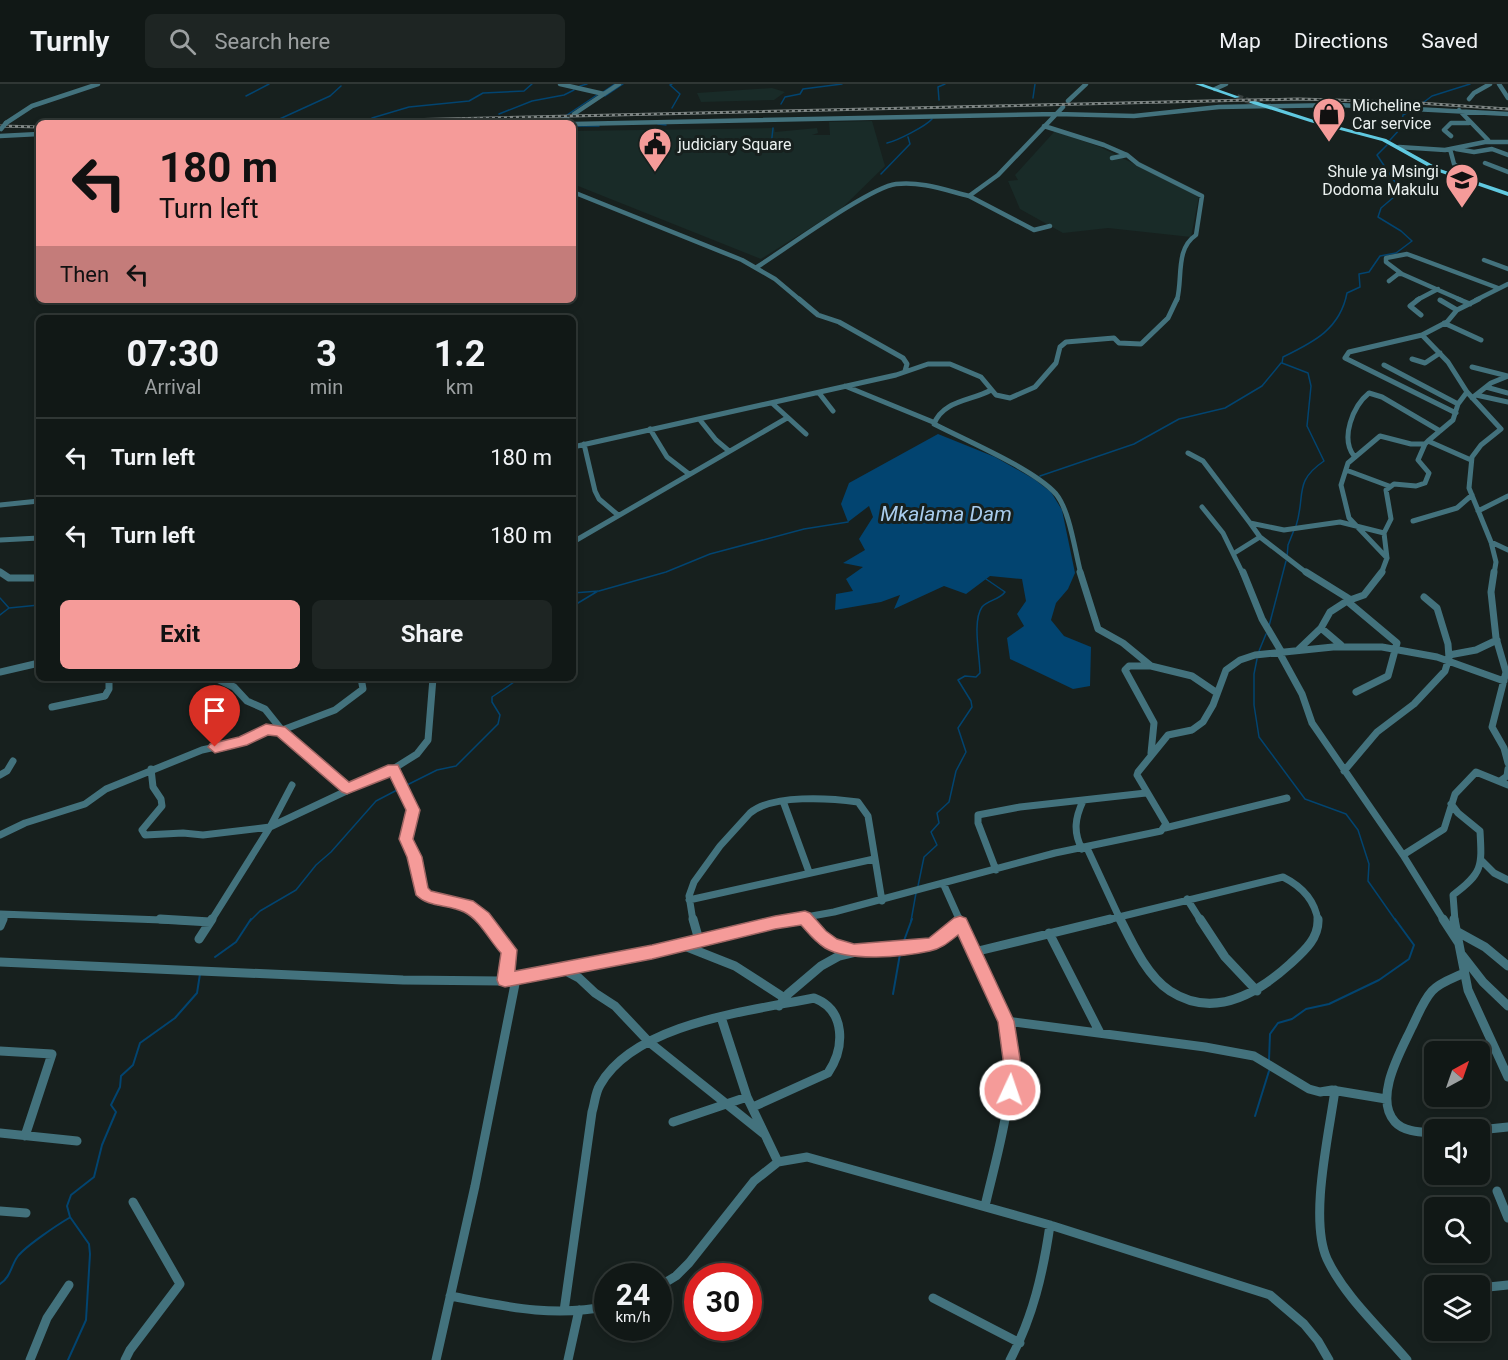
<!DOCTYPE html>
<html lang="en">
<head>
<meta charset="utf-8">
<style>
  body { margin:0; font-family:Roboto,sans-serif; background:#1e2523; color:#f1f3f6; height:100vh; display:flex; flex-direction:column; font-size:22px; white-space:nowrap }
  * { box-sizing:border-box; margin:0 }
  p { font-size:20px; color:#9ca0a1 }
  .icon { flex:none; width:33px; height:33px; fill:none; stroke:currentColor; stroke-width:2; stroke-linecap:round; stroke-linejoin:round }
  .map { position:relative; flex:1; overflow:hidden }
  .details { position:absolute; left:36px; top:231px; width:540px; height:366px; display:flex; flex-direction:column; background:#111816; border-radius:9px; box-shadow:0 3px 9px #0003,0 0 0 2px #303735 }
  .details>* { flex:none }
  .hud { position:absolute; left:36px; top:36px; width:540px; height:183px; border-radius:9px; box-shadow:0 3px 9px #0003,0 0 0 2px #303735; background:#f59b99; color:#111; overflow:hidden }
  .needle { width:39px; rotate:40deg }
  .buttons { position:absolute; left:1424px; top:957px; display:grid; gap:12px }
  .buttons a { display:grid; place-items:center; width:66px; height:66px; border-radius:9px; background:#111816; box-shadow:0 3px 9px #0003,0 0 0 2px #303735; font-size:30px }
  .speed { position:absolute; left:594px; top:1179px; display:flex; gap:12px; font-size:30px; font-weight:700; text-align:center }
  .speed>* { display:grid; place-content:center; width:78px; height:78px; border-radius:50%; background:#111816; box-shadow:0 3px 9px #0003,0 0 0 2px #303735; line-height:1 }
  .speed small { font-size:15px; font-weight:400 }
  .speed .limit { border:9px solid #d22; background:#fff; color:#111 }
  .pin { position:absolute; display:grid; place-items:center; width:51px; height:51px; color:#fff; margin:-62px -26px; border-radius:50% 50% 50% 0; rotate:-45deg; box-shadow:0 0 6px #0007 }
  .pin .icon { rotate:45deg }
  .me { position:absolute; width:66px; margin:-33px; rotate:3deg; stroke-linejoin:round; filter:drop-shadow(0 0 4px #0008) }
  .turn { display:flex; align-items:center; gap:21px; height:126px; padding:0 24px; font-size:27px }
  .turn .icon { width:78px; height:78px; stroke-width:2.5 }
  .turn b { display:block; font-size:42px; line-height:51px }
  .then { display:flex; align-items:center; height:57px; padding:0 24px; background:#0003; gap:12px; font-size:22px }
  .eta { display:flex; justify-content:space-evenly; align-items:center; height:102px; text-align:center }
  .eta b { font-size:36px; font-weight:700; line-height:42px }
  .button { display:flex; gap:12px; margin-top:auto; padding:12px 24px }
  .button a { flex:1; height:69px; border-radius:9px; background:#f59b99; color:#111; font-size:24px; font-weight:700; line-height:69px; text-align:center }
  .button a+a { background:#1e2523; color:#f1f3f6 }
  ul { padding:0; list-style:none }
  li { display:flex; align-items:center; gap:18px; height:78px; padding:0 24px; border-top:2px solid #303735 }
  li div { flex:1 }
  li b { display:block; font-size:22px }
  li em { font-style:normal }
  header { display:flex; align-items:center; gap:36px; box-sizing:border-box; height:84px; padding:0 30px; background:#111816; border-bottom:2px solid #303735 }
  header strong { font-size:28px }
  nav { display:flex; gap:33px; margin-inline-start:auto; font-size:21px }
  .search { width:420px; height:54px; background:#1e2523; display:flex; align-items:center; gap:15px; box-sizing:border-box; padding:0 21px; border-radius:9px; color:#9ca0a1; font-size:22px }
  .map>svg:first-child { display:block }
</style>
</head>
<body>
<header>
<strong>Turnly</strong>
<div class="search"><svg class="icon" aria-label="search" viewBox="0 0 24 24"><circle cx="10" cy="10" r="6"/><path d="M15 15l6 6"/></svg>Search here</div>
<nav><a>Map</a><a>Directions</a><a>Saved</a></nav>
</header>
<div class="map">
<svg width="1508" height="1276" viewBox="0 0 1508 1276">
  <rect width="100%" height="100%" fill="#17201e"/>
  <!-- built -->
  <path fill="#192b28" d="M772,4L785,8L774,16L701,18L697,9Z
    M872,37L885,82L842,124L761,175L573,100V47L774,44L775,48L817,44L818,49L812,51H830L829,38Z
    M1055,47L1100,63L1199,112L1191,153L1108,144L1063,149L1020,125L1008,97L1018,96L1015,91Z"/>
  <!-- water -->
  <path fill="#024470" d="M938,350L995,373L1034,395L1051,408L1062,426L1075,489L1068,505L1056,519L1051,536L1064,552L1091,563L1090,602L1073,605L1010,575L1007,554L1024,542L1017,530L1026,517L1022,495L990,492L966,510L944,502L894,525L900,511L881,518L835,526L836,510L853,507L846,495L863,483L843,479L865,466L859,455L873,433L869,422L848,438L841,420L849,399Z"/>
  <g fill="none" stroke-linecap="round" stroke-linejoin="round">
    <!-- stream-far1 -->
    <path stroke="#024470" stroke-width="1.5" d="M672,0L670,1L680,10L672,24
      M580,2L587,0
      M603,8L615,0
      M246,12L269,0
      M605,12L623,0
      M1033,14L1035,0
      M939,16L938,3L945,0
      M781,20L785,13L800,10L803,5L842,0
      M1416,24L1432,12L1470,0
      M499,30L532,17L564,11L574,6
      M372,34L409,23L469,17L483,9L524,7L532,0
      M558,37L597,11
      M273,38L330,12L341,2
      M658,40L666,41
      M573,42H599
      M1390,56L1401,44L1403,31L1412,26
      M887,59C897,57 926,42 932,35
      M771,62L773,44
      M881,90L910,60L908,53
      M1040,392L1134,360L1179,335L1225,324L1262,302L1281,279
      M1296,442C1306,411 1293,398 1324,377L1307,342L1311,302L1308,289L1282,279L1283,273C1314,258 1340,245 1347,209L1360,203L1359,190L1369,188L1380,172L1396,169L1412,157L1401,147L1378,133L1381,124L1401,107L1377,71L1387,61
      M1287,473L1288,461L1294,446
      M573,509L599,507L666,488L710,470L804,445L848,438
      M0,514L9,524
      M573,522L598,507
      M0,531L9,524L39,521
      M1269,542L1286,477
      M1259,567L1266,550
      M1257,575L1254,590V621L1259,653L1305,715L1346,730L1358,746L1369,780L1368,797L1396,837
      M403,703L437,686L456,682L498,640L500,631L492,618V613L520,594
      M918,802L924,773L937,761L931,748L939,739L937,729L949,718L956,687L966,668L958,644L972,623L971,617L958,596L965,592L976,593L980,589C980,573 972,537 982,523C988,516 999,516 1005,508L986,495
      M250,837L260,827L296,806L316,781L331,768L376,717L399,705
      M911,837L916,809"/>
    <!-- stream -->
    <path stroke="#024470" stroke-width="2" d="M902,862L912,835
      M215,873L236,858L251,835
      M893,910L900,870
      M1269,976L1270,950L1278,939L1292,935L1306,925L1329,920L1379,896L1409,875L1414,861L1395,835
      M1255,1032L1269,987
      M0,1200C11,1193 11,1181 18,1172C26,1162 57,1141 69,1134
      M68,1276L86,1236L90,1170L89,1160L70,1133L67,1122L71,1111L94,1093L102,1061L116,1028L111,1021L120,1003L121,992L133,981L140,959L175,934L197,909L200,890"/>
    <!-- major-tunnel -->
    <path stroke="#373f3e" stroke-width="6" stroke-dasharray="6 3" stroke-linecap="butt" d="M1237,13L1252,18"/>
    <!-- minor-far3 -->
    <path stroke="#43727d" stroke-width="4.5" d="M560,0L604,10
      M1499,0L1508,14
      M1215,5L1226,0
      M1469,15L1474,9L1490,0
      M1068,17L1086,0
      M1459,26L1488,56
      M574,30L619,0
      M6,39L32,22L98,0
      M559,39L567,34
      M573,40L1057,30L1134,32L1219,23L1339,21L1508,30
      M1044,42L1104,61L1127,71L1112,74
      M0,52L39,50
      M1451,52L1444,46L1451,39H1469
      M1399,63L1445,66L1485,58H1508
      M1450,65L1454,80L1472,92L1477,100
      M1456,65L1474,68L1492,65L1508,71
      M1127,71L1138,80L1202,112L1196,151C1175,165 1183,194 1177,216
      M1485,79L1508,88
      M573,108L742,176L775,195L800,216
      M1050,142L1034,146L969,112L998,91L1063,23
      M1484,176L1508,185
      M757,183C784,166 870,103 896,100C921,97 945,106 969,112
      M1402,190L1386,178V174L1407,170L1498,204
      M1389,197L1398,190H1402L1461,216
      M1417,216L1438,205
      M1476,216L1508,200"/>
    <!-- minor-far2 -->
    <path stroke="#43727d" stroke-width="5" d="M799,215L818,231L839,238L903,274L907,280L905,287
      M1419,215L1410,222L1421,231
      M1458,215L1470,220
      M1479,215L1457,226L1447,238L1422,251L1448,278L1467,308L1501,345L1481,361L1472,373L1469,404L1491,458L1496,478L1494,490
      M1440,216L1457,226
      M1444,239L1481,256
      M1422,251L1349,268L1345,274L1456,329
      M1412,275L1425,279L1440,269
      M1384,281L1458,320
      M1472,283L1508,292
      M845,302L933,338
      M1486,303L1508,309
      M991,306C972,317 943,316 934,340C965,356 1034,385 1056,410C1070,427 1075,468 1081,490
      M1467,308L1458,320L1453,336L1428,357L1471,376
      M819,309L833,327
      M1476,311L1508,318
      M1472,314L1491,299L1508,292
      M773,320L806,350
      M700,336L716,356L729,367
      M650,345L667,373L689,390
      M584,360L595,407L599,415L618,431
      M573,363L896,291L928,280H950L981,293L996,311L1010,314L1035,303L1056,279L1060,263L1066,258L1114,254L1119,259L1141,260L1168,234L1177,215
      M1188,369L1203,377L1250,439
      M1354,372C1340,354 1353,322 1369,309L1382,313L1440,347
      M1346,386L1389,402
      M0,421L39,417
      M1202,423L1223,449L1243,490
      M1478,427L1508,412
      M1413,437L1457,424L1472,411
      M1260,453L1308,490
      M0,456L39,454
      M573,458L787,334
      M1491,458L1508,466
      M1236,468L1260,453L1250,439L1284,446L1340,438L1384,449
      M1387,474L1349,434L1341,401L1348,379L1380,352L1411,360H1425L1428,357
      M0,488L2,490
      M1381,490L1387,474L1384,449L1391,435L1386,406L1394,400L1416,402L1425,399L1429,389L1418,376L1425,360"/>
    <!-- minor-far1 -->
    <path stroke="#43727d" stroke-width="7" d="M0,488L9,494H39
      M1080,488L1098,545L1123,559L1151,582L1192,592L1217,609
      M1243,488L1262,535L1281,567
      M1306,488L1351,516
      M1494,488L1491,508L1496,554L1506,588L1492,643L1504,664L1508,679
      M1347,517L1397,559L1388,592L1356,608
      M1321,544L1341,561
      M1298,566L1321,544L1330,528L1347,517L1364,511L1382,488
      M1279,568L1302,610L1312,639L1403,771L1444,837
      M1449,571L1476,566L1497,556
      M1151,582H1129L1125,586L1154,639L1151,669
      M0,588L39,579
      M215,594L234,603L247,617L265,625L289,655L347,704
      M52,623L105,612L109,605V594
      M151,685L153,703L161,715L162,722L142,746L145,751L183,749L203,751L270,743L393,685L417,670L428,656L433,594
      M393,685L413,726L406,755L415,773L421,807C440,823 467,814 485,837
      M1344,687L1377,648L1414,620L1445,587L1449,574L1448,560L1437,524L1424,513
      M0,691L7,687L13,677
      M1500,697L1507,692L1508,685
      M783,717L809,788
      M1451,720L1458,729L1480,747C1482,782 1483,789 1453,811L1455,837
      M1165,744L1287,714
      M0,751L25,739L85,720L106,705L202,666L242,657L266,646L285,645L335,626L363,605L361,594
      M1087,764L1119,833
      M1082,765C1073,748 1075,734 1083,717
      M1403,771L1444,745L1455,710L1476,688L1508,701
      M1482,777L1494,789L1508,796
      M996,786L978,739V731L1020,723L1146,709
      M943,799L960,837
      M1187,815L1201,837
      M689,816L874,775
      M0,830L189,837
      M1119,833L1121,837
      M1119,833L1283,793C1301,802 1315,816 1318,837
      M805,834L807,837
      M2,837L5,831
      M211,837L270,743L292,701
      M693,837L689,812L694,798L720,762L750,729C773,710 830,714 858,718L868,732L882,817
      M784,837L834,828L1055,769L1161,747L1166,740L1137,691L1138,688L1168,651L1192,646L1203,638L1213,621L1226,586L1240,576L1255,571L1333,563H1382L1437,573L1504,597
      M1104,837L1119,833"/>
    <!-- minor -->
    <path stroke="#43727d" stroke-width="9" d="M160,835L210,838
      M485,835L494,851L509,866L505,896
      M693,835L699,856
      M806,835L826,855L854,867
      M959,835C974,868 994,901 1005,936C1023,989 997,1069 985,1122
      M1120,835C1132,859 1147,892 1170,907C1213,935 1257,910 1290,880C1303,868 1319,855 1318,835
      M1200,835L1225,873L1257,907
      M1443,835L1458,858
      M1454,835L1468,906L1508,993
      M0,842L3,835
      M1456,847L1485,863L1508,882
      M1049,849L1100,949
      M199,855L212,835
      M682,861L735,882L783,913
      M974,868L1110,835
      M1462,871L1483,898L1508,922
      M0,878L403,896L501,897L653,868L792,835
      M562,885L579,894L595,909L615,922L649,958L764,1050
      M779,922L788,910L821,882L839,872L864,866L904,865L930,861L960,839
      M721,933L747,1013L778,1078
      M1006,937L1205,963L1254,972L1309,1005L1320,1008L1332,1006L1386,1015
      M0,967L52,970L25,1052
      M1335,1006C1329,1050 1309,1135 1327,1175C1345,1213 1380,1244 1407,1276
      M673,1038L747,1013
      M1479,1046L1508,1043
      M0,1049L77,1057
      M1434,1049C1421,1048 1404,1048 1395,1038C1373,1014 1401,967 1412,943C1418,931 1423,917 1432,907C1440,898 1454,894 1464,889
      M1497,1107L1508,1134
      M0,1127L26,1129
      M658,1203L676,1192L689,1179L754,1097L778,1078L807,1073L1050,1141L1270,1211L1304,1240L1318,1257L1329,1276
      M1479,1204L1508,1201
      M450,1212C503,1222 554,1234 608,1222
      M933,1214L1020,1259
      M564,1227L592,1028C595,1019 595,1009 600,1001C635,939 750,927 814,914C846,926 845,964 828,989L753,1023
      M30,1276L47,1234L69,1201
      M125,1276L130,1266L180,1200L133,1118
      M436,1276L475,1102L516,895
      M568,1276L579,1226
      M1010,1276C1033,1233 1043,1189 1050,1141"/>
    <!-- major -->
    <path fill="#60c9e0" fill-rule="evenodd" d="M1195,0H1203L1240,13L1235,14Z
      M1252,16L1314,36L1386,55L1440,85L1508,108V112L1436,87L1382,57L1310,38L1250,19L1249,18Z"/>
    <!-- rail casing -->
    <g stroke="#7f8685" stroke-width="3">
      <path id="rail" d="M273,39L1298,15L1404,18L1508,25
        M0,42L39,43"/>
    </g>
    <!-- rail -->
    <use href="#rail" stroke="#17201e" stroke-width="1.5" stroke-dasharray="3" stroke-linecap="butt"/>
    <!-- minor-bridge -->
    <path stroke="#43727d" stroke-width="4.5" d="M1,45L6,39"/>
  </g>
  <!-- route -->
  <path fill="#f59b99" stroke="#9f6563" stroke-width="1.5" d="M266,640L285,643L349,698L388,681H398L420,726L413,755L422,773L428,804L431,807L473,817L489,829L517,866L515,887L652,861L775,832L805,827L810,829L826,847L837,855L854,860L929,854L954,834L960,832L966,834L1014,937L1020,975L1018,1006L1016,1011L1010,1014L1004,1011L1001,1006L1003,975L998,938L958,851C949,858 941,865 930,867C903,873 849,878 825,864C815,858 809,850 801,841L775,845L652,875L505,903L499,901L497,896L501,869C489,856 480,836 464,828C448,820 429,824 416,811L407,773L399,755L406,726L390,693L347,710L342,708L277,652L268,651L247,661L215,669L208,663L210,660L239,653Z"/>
  <!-- icons -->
  <defs>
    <g id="shop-pin" transform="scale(1.725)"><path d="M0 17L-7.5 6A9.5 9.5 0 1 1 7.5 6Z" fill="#f59b99" stroke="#17201e"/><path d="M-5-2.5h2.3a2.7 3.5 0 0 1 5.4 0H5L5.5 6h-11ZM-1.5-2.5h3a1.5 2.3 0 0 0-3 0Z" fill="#111"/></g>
    <g id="civic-pin" transform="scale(1.725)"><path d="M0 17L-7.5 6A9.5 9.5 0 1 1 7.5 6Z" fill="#f59b99" stroke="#17201e"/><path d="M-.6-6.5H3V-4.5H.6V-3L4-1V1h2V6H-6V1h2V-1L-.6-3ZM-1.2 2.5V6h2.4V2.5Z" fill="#111"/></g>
    <g id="school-pin" transform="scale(1.725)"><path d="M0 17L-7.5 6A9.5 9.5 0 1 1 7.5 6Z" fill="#f59b99" stroke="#17201e"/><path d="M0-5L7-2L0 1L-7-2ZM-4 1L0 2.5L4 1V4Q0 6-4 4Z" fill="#111"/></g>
  </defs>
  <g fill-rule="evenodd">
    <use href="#shop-pin" x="1329" y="30"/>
    <use href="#civic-pin" x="655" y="60"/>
    <use href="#school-pin" x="1462" y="96"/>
  </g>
  <g text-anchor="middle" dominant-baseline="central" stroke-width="6" stroke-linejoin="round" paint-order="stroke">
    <!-- far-poi labels -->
    <g font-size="16" fill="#ebf1f0" stroke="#17201e" text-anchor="start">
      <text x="1352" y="21">Micheline<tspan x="1352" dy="18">Car service</tspan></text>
      <text x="678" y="60">judiciary Square</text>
      <text x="1439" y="87" text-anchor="end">Shule ya Msingi<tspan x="1439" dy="18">Dodoma Makulu</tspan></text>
    </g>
    <!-- water labels -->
    <g font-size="21" font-style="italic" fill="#a9cced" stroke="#17201e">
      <text x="946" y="430">Mkalama Dam</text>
    </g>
  </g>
</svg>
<div class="buttons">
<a><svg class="needle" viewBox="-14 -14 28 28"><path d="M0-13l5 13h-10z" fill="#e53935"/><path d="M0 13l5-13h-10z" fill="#9ca0a1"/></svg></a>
<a><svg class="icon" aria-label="sound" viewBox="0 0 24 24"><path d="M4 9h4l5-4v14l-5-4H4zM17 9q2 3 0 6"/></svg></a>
<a><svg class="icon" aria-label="search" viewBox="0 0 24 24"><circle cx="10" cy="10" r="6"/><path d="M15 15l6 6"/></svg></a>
<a><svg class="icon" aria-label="layers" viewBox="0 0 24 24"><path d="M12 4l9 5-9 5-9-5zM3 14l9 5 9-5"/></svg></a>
</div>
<div class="speed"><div>24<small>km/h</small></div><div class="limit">30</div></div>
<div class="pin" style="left:215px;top:663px;background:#d93025"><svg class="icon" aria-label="arrive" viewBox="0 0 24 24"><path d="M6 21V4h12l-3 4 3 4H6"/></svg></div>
<svg class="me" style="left:1010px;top:1006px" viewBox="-20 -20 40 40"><circle r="17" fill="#f59b99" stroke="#fff" stroke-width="3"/><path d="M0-11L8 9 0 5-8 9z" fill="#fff"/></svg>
<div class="hud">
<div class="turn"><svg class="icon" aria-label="left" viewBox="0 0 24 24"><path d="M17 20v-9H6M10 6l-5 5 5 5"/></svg><div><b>180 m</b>Turn left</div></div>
<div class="then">Then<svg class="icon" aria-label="left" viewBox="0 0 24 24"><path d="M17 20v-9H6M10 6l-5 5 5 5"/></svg></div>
</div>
<section class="details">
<div class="eta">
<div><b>07:30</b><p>Arrival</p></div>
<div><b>3</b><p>min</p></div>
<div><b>1.2</b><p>km</p></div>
</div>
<ul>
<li><svg class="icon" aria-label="left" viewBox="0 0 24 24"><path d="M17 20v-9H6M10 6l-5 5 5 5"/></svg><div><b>Turn left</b></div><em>180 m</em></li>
<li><svg class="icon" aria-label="left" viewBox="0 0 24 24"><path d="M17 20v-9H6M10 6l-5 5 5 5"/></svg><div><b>Turn left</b></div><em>180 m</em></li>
</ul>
<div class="button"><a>Exit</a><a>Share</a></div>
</section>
</div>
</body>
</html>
